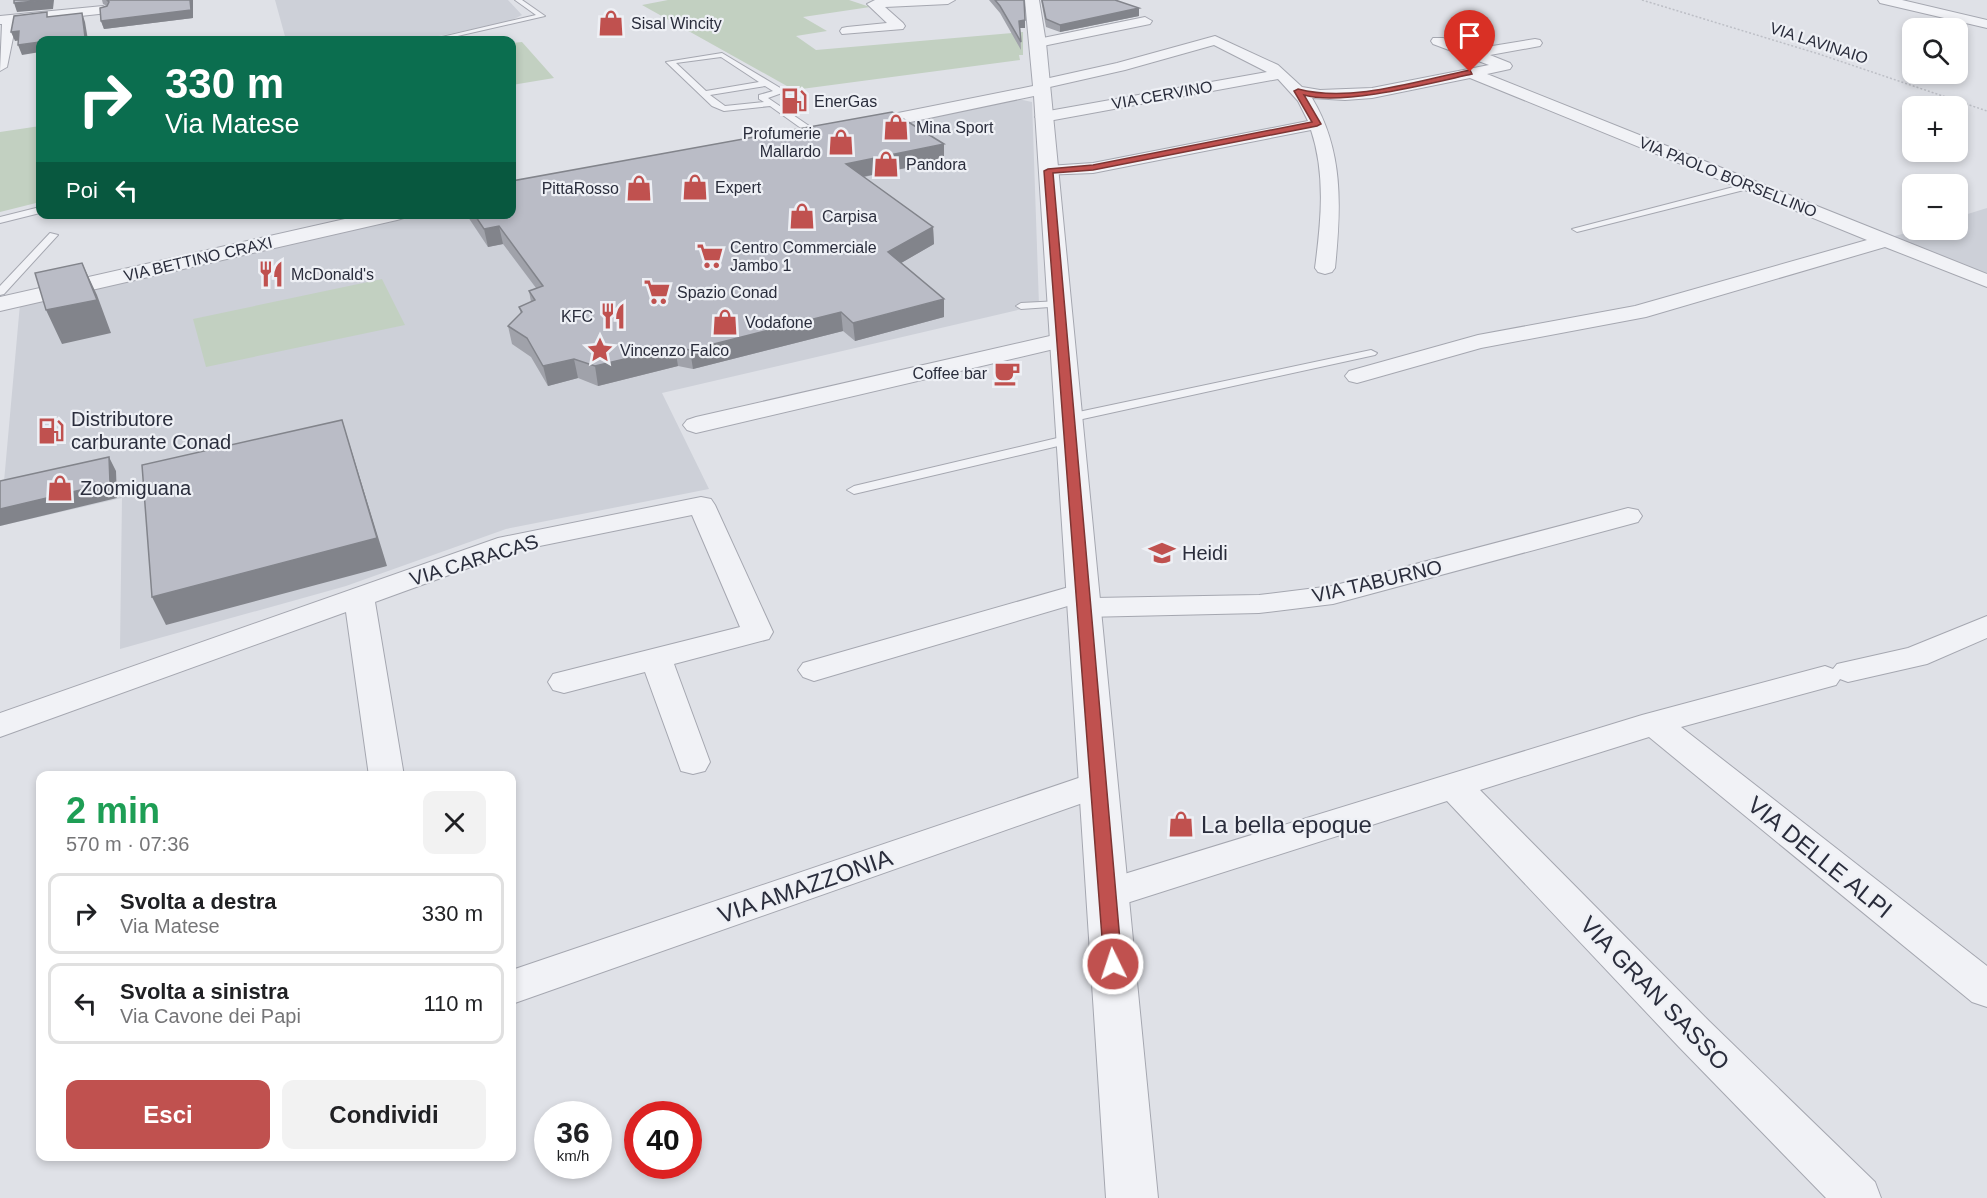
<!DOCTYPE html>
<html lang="it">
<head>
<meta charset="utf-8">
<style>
  body { margin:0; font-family:Helvetica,sans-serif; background:#f2f2f2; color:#202124; height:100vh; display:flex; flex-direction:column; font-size:22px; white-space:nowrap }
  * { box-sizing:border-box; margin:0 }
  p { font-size:20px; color:#757577 }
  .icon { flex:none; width:33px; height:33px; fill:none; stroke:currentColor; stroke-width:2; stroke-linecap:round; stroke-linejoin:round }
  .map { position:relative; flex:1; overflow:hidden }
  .panel { position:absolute; left:36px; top:771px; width:480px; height:390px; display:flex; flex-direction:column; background:#fff; border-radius:12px; box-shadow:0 3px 9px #0003 }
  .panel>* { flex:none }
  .top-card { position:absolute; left:36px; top:36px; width:480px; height:183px; border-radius:12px; box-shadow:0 3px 9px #0003; background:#0b6e4f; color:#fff; overflow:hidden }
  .buttons { position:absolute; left:1902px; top:18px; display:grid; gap:12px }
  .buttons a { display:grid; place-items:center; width:66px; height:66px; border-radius:12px; background:#fff; box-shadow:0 3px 9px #0003; font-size:30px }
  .speed { position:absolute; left:534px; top:1101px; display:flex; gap:12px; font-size:30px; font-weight:700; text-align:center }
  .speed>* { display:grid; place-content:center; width:78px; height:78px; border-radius:50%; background:#fff; box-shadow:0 3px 9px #0003; line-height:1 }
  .speed small { font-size:15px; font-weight:400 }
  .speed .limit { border:9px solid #d22; background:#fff; color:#111 }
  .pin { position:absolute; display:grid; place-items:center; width:51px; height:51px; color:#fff; margin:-62px -26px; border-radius:50% 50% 50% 0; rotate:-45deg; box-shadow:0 0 6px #0007 }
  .pin .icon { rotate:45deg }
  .me { position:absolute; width:66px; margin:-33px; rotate:356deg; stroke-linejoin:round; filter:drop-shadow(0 0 4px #0008) }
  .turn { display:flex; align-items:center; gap:21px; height:126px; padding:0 30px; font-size:27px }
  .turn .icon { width:78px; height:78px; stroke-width:2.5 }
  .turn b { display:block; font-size:42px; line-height:51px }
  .then { display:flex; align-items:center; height:57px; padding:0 30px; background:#0003; gap:12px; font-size:22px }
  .round { display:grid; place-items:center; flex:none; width:63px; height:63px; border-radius:12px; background:#f2f2f2 }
  .head { display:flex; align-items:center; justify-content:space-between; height:102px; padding:0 30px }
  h1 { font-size:36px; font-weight:800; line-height:45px; color:#1e9e55 }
  .cta { display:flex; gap:12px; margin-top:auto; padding:12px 30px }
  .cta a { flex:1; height:69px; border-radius:12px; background:#c0514f; color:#fff; font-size:24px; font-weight:800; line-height:69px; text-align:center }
  .cta a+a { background:#f2f2f2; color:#202124 }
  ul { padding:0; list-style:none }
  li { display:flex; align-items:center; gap:18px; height:81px; margin:0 12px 9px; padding:0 18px; border:3px solid #e0e0e0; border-radius:12px }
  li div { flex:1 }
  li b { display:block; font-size:22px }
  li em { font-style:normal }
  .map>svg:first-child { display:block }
</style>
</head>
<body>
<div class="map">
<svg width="1987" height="1198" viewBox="0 0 1987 1198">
  <rect width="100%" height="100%" fill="#dfe1e7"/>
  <!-- built -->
  <path fill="#cdd0d8" d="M275,0H508L522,15L508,22L419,40H286Z
    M1018,99L1032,102L1039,305L662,393L709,489L506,529L346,586L120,649L122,498L0,526L20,304L423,215L512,214V195Z
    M1987,208V276L1891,237L1917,230H1958V217Z"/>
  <!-- green -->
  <path fill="#c2d0c1" d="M668,0H849L870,7L803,17L827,31L796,36L816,50L1023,32V55H1019L1020,60L794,90L642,5Z
    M522,42L554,78L512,85V43Z
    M40,126V202L0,212V132Z
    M382,279L405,325L206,367L193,319Z"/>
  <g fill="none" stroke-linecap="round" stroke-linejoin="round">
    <!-- service casing -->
    <g stroke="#a5a7b0" stroke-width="2">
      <path id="service" d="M515,0H522L545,16L440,40H429L536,15Z
        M722,53L782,89V93L768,98L818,132V136H812L770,106L724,111L712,106L666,62ZM721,57L759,82L706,91L676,63ZM765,86L773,91L759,95V99L764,102L725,106L710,95Z
        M1749,183L1754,186L1752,188L1577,232L1572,229Z
        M40,207V213L0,223V217Z
        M50,233L58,235L4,294L0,295V286Z
        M1060,301L1064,302V306L1021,309L1016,306L1021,303Z
        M1371,350L1377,353L1375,355L1069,422L1063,418L1069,414Z
        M1070,435L1075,436L1076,439L1075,442L854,494L847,490L854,486Z"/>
    </g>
    <!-- minor casing -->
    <g stroke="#a5a7b0" stroke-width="2">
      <path id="minor" d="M875,0H955L948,4L885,7L903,23L905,26L903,29L842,34L840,31L842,28L847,27L887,23L867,4Z
        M1878,0H1902L1987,20V28L1880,3Z
        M103,6L110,10L108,13L16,23L7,67L0,71L2,24H0V16Z
        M1145,17L1152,21L1150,24L1038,47L1031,43L1038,39Z
        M1215,36L1278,65L1302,87L1320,90L1372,88L1489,65L1433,44L1431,41L1433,38H1443L1474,49L1535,39L1540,40L1542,43L1540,46L1490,55L1510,63L1512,66L1510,69L1487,74L1987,274V287L1885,247L1646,317L1481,348L1357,383L1349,381L1345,376L1349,371L1478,335L1635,306L1867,240L1470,78L1372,98L1345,100L1312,98C1344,151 1341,208 1335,268L1332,272L1325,274L1318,272L1315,268C1321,222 1326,175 1311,130L1093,173L1042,175L1039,171L1042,167L1048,166L1093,163L1308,121L1298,101L1278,79L1043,122L1035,117L1043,112L1267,72L1214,45L1125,70L1041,89L1033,84L1036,81L1117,63Z
        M1063,333L1071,335L1074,340L1071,345L696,433L687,430L683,425L687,420L696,417Z
        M701,497L711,499L715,505L773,632L769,639L674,664L710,762L705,771L693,774L681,771L645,672L564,693L553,690L548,682L553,674L740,627L692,515L515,551L375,602L404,776H369L346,612L0,737V713L498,538Z
        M1628,508L1638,510L1642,516L1638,522L1333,604L1259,613L1084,617L1073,615L1069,608L1071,605L814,681L803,677L798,670L803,663L1083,583L1094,586L1098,592L1094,598L1259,595L1332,586Z
        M1987,616V638L1927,664L1848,682L1840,679L1836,685L1681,727L1987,966V1007L1972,1002L1649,737L1480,790L1709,1021L1875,1182L1881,1198H1826L1679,1047L1447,801L1108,909L1094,905L1089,894L1094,883L1108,879L1642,715L1825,666L1833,669L1837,664L1908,648Z
        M1099,771L1111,775L1117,784L1111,793L512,1004V970Z"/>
    </g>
    <!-- tertiary casing -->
    <g stroke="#a5a7b0" stroke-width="2">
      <path id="tertiary" d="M1025,0H1039L1046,43L1158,1198H1106L1034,96L858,133L852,131L849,127L852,123L858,121L1033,86Z
        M367,214H407L404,218L397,220L0,311V297Z"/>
    </g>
    <!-- path -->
    <path stroke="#bdbfc6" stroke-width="1.5" stroke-dasharray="2 2" stroke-linecap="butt" d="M1642,0L1819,54L1987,111"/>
    <!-- service -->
    <use href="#service" fill="#f1f2f6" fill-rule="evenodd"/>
    <!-- minor -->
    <use href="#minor" fill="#f1f2f6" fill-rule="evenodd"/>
    <!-- tertiary -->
    <use href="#tertiary" fill="#f1f2f6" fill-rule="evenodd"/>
  </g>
  <!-- wall -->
  <path fill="#a0a2aa" d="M102,0H193V18L104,29L101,21L107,6L103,4Z
    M989,0H1024L1025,28H1020L1021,50L1000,13Z
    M1041,0H1115L1139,16L1060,32L1046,27Z
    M944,144V160L864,177L933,227L934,244L901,263L944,317L855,341L843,331L693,369L678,366L598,386L578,378L548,386L531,357L512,344L508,326L521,314L519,307L531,302L529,291L536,288L503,244L488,247L466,214H512Z"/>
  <!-- shaded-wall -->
  <path fill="#82848b" d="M47,0H54L53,9L17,12L14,3Z
    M190,0H193V18L104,29L101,21Z
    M1139,8V16L1060,32V25Z
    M82,13L85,22L88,40H55Z
    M1025,20V28H1019V21Z
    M19,31L23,40L15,41L11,32Z
    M40,42V52L22,55L18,45Z
    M944,144V160L847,180L846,164Z
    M499,226L503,244L488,247L484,229Z
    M933,227L934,244L889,270L888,252Z
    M82,263L97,295L111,333L62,344L46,310Z
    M944,299V317L855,341L853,323Z
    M841,312L843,331L693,369L690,350Z
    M675,347L678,366L598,386L595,366Z
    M574,359L578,378L548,386L543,366Z
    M342,420L387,566L166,625L152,597Z
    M109,457L116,471L117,498L0,526V509Z"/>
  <!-- building -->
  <path fill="#babcc6" stroke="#82848b" stroke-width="1.5" d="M14,0H47L14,3Z
    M107,0H190L191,10L101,21L100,8L107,6L109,2Z
    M995,0H1024L1025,20L1019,21L1021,42L1000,6Z
    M1042,0H1115L1139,8L1060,25L1046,19Z
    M47,12V17L82,13L85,37L55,40H40V42L18,45L19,31L11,32L14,16Z
    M892,112L944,144L846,164L933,227L888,252L944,299L853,323L841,312L690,350L675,347L595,366L574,359L543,366L527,338L508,326L522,312L519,307L535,300L529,291L543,286L499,226L484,229L474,214H512V181Z
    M82,263L97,300L46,310L35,273Z
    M342,420L377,538L152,597L142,465Z
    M109,457L110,483L0,509V481Z"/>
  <!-- route -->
  <path fill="#c0514f" stroke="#7d3533" stroke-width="1.5" d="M1470,70L1472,74C1431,83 1343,106 1304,95L1321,124L1317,126L1093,170L1053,173L1122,964L1120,970L1113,972L1107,970L1104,964L1044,171L1048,169L1093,165L1312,122L1294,91L1298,89C1351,103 1417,81 1470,70Z"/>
  <!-- icons -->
  <defs>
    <g id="shop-bare" transform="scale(2.07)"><path d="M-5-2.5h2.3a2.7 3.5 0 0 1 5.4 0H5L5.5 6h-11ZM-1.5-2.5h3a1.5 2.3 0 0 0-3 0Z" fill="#c0514f" stroke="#eef0f5" stroke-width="2.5" paint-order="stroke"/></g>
    <g id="fuel-bare" transform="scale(2.07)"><path d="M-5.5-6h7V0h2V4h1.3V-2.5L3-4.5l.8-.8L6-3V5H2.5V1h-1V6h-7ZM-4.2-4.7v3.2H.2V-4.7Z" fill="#c0514f" stroke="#eef0f5" stroke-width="2.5" paint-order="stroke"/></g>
    <g id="supermarket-bare" transform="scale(2.07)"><path d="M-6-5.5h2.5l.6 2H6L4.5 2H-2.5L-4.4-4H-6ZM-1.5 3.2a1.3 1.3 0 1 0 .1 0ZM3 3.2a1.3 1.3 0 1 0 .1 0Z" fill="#c0514f" stroke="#eef0f5" stroke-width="2.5" paint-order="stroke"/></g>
    <g id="restaurant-bare" transform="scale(2.07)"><path d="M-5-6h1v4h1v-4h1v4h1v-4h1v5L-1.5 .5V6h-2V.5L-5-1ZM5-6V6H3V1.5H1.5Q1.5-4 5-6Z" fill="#c0514f" stroke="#eef0f5" stroke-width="2.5" paint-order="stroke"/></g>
    <g id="sight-bare" transform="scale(2.07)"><path d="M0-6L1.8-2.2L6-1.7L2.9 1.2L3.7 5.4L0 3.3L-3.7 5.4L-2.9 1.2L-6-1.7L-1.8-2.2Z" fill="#c0514f" stroke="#eef0f5" stroke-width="2.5" paint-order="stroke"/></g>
    <g id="cafe-bare" transform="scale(2.07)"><path d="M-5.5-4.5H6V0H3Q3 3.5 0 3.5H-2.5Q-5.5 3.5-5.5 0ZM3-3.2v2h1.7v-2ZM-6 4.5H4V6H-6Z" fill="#c0514f" stroke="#eef0f5" stroke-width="2.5" paint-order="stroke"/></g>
    <g id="school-bare" transform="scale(2.07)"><path d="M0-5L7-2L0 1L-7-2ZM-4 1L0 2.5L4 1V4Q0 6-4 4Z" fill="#c0514f" stroke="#eef0f5" stroke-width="2.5" paint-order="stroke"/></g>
  </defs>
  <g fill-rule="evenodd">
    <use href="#shop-bare" x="611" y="23"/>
    <use href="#fuel-bare" x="794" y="101"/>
    <use href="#shop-bare" x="896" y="127"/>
    <use href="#shop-bare" x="841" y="142"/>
    <use href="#shop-bare" x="886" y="164"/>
    <use href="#shop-bare" x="695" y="187"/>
    <use href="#shop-bare" x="639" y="188"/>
    <use href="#shop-bare" x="802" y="216"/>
    <use href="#supermarket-bare" x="710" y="256"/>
    <use href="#restaurant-bare" x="271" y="274"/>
    <use href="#supermarket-bare" x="657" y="292"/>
    <use href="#restaurant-bare" x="613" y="316"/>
    <use href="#shop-bare" x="725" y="322"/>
    <use href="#sight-bare" x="600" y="350"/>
    <use href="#cafe-bare" x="1007" y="373"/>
    <use href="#fuel-bare" x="51" y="431"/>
    <use href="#shop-bare" x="60" y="488"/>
    <use href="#school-bare" x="1162" y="553"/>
    <use href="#shop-bare" x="1181" y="824"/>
  </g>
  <g text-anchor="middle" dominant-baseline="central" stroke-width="4.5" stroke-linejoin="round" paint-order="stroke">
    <!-- far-poi labels -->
    <g font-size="16" fill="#2a2d3c" stroke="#eef0f5" text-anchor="start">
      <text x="631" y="23">Sisal Wincity</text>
      <text x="814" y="101">EnerGas</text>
      <text x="916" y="127">Mina Sport</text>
      <text x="821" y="133" text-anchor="end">Profumerie<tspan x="821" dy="18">Mallardo</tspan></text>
      <text x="906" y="164">Pandora</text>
      <text x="715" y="187">Expert</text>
      <text x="619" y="188" text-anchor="end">PittaRosso</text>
      <text x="822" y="216">Carpisa</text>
      <text x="730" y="247">Centro Commerciale<tspan x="730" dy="18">Jambo 1</tspan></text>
      <text x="291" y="274">McDonald's</text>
      <text x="677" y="292">Spazio Conad</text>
      <text x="593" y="316" text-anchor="end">KFC</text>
      <text x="745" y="322">Vodafone</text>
      <text x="620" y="350">Vincenzo Falco</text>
      <text x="987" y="373" text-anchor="end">Coffee bar</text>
    </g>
    <!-- far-street labels -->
    <g font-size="16" fill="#2a2d3c" stroke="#eef0f5">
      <text transform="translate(1819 43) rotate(18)">VIA LAVINAIO</text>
      <text transform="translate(1162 95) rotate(-10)">VIA CERVINO</text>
      <text transform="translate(1728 177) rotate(22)">VIA PAOLO BORSELLINO</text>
      <text transform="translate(198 259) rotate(-13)">VIA BETTINO CRAXI</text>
    </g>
    <!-- poi labels -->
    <g font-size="20" fill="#2a2d3c" stroke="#eef0f5" text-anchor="start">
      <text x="71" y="419">Distributore<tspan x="71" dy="23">carburante Conad</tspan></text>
      <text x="80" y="488">Zoomiguana</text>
      <text x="1182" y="553">Heidi</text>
    </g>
    <!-- street labels -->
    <g font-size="20" fill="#2a2d3c" stroke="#eef0f5">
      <text transform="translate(474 560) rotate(-17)">VIA CARACAS</text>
      <text transform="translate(1377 581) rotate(-13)">VIA TABURNO</text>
    </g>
    <!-- near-poi labels -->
    <g font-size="24" fill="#2a2d3c" stroke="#eef0f5" text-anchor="start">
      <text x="1201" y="824">La bella epoque</text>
    </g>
    <!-- near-street labels -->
    <g font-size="24" fill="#2a2d3c" stroke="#eef0f5">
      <text transform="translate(1820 857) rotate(39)">VIA DELLE ALPI</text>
      <text transform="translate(805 886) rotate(-19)">VIA AMAZZONIA</text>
      <text transform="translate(1655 993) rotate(46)">VIA GRAN SASSO</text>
    </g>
  </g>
</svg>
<div class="buttons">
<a><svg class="icon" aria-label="search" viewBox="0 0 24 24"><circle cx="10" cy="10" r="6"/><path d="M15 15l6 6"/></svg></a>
<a>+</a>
<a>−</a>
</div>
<div class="speed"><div>36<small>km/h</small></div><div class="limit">40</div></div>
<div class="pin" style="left:1470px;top:72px;background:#d93025"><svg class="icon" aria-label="arrive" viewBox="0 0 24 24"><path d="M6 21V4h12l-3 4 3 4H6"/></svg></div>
<svg class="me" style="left:1113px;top:964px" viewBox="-20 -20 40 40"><circle r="17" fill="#c0514f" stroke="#fff" stroke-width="3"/><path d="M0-11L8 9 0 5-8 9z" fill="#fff"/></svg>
<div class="top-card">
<div class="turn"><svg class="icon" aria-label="right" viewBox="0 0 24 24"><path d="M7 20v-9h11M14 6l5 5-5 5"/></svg><div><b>330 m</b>Via Matese</div></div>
<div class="then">Poi<svg class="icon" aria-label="left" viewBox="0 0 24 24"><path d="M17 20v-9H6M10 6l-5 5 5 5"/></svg></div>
</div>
<section class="panel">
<div class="head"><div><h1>2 min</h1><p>570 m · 07:36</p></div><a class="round"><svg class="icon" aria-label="close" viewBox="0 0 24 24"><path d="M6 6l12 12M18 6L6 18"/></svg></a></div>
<ul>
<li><svg class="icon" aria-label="right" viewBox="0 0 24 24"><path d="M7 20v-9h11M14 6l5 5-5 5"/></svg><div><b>Svolta a destra</b><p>Via Matese</p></div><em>330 m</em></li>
<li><svg class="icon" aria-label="left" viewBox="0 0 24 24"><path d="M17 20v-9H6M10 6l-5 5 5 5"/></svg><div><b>Svolta a sinistra</b><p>Via Cavone dei Papi</p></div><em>110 m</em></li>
</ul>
<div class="cta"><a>Esci</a><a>Condividi</a></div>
</section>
</div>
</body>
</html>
